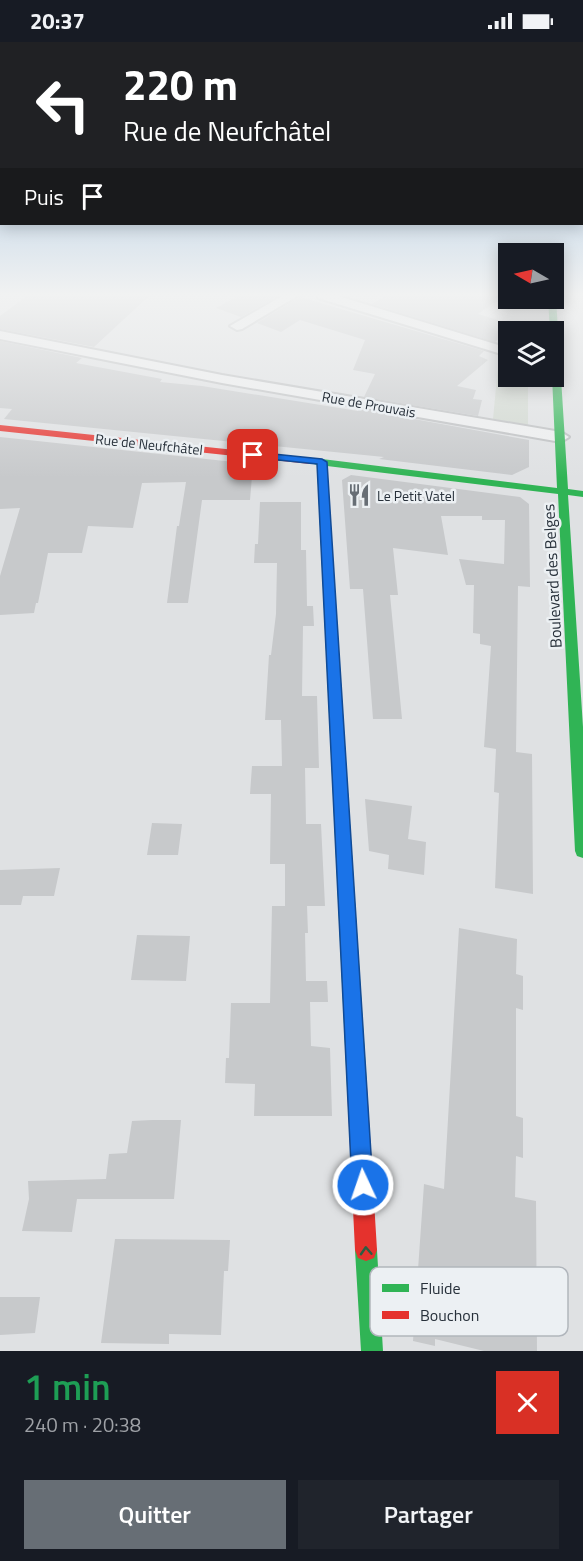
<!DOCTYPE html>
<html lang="fr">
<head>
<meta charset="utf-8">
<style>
  body { margin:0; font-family:"Titillium Web",sans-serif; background:#20242c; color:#f1f3f6; height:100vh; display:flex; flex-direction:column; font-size:22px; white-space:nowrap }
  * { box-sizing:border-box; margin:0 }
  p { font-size:20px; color:#9ea1a6 }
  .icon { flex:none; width:33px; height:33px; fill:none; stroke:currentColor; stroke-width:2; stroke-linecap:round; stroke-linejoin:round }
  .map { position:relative; height:1309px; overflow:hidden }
  .sheet { display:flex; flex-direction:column; background:#171b24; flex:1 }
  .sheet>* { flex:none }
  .top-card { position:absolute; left:0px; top:0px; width:584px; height:183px; box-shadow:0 3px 15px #0003; background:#202124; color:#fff; overflow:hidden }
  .needle { width:39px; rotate:279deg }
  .controls { position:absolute; left:498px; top:201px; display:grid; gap:12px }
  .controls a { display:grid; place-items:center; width:66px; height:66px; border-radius:0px; background:#171b24; box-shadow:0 3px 15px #0003; font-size:30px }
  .pin { position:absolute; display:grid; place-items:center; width:51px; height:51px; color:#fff; margin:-26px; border-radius:12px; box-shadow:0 3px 9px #0006 }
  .me { position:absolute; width:66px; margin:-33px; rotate:357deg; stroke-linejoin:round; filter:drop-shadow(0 0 4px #0008) }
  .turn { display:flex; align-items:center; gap:21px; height:126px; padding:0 24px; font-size:27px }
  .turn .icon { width:78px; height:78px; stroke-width:2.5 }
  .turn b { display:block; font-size:42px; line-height:51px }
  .then { display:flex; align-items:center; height:57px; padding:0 24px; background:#0003; gap:12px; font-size:22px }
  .round { display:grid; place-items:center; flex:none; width:63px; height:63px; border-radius:0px; background:#20242c }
  .head { display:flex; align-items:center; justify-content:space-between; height:102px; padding:0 24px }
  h1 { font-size:36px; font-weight:600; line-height:45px; color:#1e9e55 }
  .primary-button { display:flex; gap:12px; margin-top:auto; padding:12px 24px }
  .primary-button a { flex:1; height:69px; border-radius:0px; background:#676e75; color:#fff; font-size:24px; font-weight:600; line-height:69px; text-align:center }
  .primary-button a+a { background:#20242c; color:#f1f3f6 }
  .status { display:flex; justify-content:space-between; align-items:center; height:42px; padding:0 30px; background:#171b24; direction:ltr }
  .status svg { height:16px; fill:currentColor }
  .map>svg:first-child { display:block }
</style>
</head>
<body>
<div class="status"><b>20:37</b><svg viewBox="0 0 49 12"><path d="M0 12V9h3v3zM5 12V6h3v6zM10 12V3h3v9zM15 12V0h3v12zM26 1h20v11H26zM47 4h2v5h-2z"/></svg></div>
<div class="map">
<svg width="583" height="1309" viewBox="0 0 583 1309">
  <rect width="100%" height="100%" fill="#dfe1e3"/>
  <!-- green -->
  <path fill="#d0d7cf" d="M499,314L508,317V334L528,335V383L493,377Z"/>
  <!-- building -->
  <path fill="#c7c9cb" d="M28,253H150L94,305L0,287V274Z
    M240,253H280L241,275L216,266Z
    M387,253H505L478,272L514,283L495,300L372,262Z
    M300,255L484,309L479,314L488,318L457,344L476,348L473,357L482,358L478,374L364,355L375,332L353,328L365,298L300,278L281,290L257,281Z
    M0,299L82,316L76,321L162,337L160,340L202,344L358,369L359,367L529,398V425L512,433L379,417L384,415L4,377L12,367L0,366Z
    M0,395L253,422L250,458H202L188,561H167L177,484H179L186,440L142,441L133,486L88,484L82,511H48L38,561H36L34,571L0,573V534L20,466L0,467Z
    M351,433L520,455L529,462L530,545L518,544L516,710L532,712L533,852L495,846L499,751L494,750L496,707L484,705L491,604L480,602V592L473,591L474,543H466L459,517L504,522L505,478H482V474H441L448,513L393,506L398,553H390L402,677H373L363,547H350L342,438Z
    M260,460H301V508H306L307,564H313L314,584H303L302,654H317L319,726H305L306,782H321L325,864H307L308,891H305L306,939H327L328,960H310L311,1004L330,1006L332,1074H254L255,1042L225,1041L226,1016H229L231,961H270L272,864H285V822H270L271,752H250L252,724H282L281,678H265L269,613H271L276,572L277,521H254L255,502H258Z
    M365,757L412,764L408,797L426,800L424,833L388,827L389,813L369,809Z
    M152,781L182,782L178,813H147Z
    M60,826L54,854H23L21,863H0V828Z
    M459,886L517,897L516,932L523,934V968L516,966V1074L523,1076V1116L516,1114L515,1155L536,1159L537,1309H484L435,1297V1304L413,1299L424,1142L444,1147Z
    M137,893L190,894L186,939L131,938Z
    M152,1078H181L174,1157H77L72,1190L22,1189L29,1157L28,1139L106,1137L109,1112L127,1111L132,1079Z
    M115,1197L230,1198L228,1229H224L221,1293L169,1292V1302L101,1301Z
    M0,1255H40L35,1291L0,1293Z"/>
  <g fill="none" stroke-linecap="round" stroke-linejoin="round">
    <!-- street casing -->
    <g stroke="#bdbfc1" stroke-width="4">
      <path id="street" d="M284,253H299L242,287L237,288L230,284Z
        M317,253H335L508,306V314L318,256Z
        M0,289L222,333L561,390L569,395L561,400L222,341L0,297Z"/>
    </g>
    <!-- street -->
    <use href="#street" fill="#eeeff0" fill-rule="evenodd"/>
    <!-- fast -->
    <path fill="#30b455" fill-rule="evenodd" d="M554,254L556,256L568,447L583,449V455L568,453L583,685V816L577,814L575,809L558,452L327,424L367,1045L364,1052L357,1055L350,1052L347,1045L317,423L305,419L310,416L322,417L557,446L552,334L554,290H550L548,256H554Z
      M366,1197L374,1200L377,1208L383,1309H361L355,1208L358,1200Z"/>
    <!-- jam -->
    <path fill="#e5322d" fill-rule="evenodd" d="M0,383L310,416L315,419L310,422L0,389Z
      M357,1035L364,1038L367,1045L377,1208L374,1216L366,1219L358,1216L355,1208L347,1045L350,1038Z"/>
  </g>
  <!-- one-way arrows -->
  <defs><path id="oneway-chevron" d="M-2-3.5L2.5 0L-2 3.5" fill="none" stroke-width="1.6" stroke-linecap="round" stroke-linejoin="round" transform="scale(1.5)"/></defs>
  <use stroke="#2a5e43" href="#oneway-chevron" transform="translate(366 1209) rotate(-93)"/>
  <!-- sky -->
  <linearGradient id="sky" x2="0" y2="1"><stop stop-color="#91b9dd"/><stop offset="0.58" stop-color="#f1f2f2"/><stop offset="1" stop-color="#f1f2f2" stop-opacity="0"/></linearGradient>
  <rect width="583" height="436" fill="url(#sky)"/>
  <!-- route -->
  <path fill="#1a73e8" stroke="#114b97" stroke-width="1.5" d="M253,410L322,417L327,420L373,1143L370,1150L363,1153L355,1150L352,1143L317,422L250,415V411Z"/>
  <!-- icons -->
  <defs>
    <g id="restaurant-bare" transform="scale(1.8)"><path d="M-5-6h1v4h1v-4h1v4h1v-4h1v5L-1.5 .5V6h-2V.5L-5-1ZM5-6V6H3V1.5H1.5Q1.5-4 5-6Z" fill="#676e75" stroke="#ecf0f3" stroke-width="2.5" paint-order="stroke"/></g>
  </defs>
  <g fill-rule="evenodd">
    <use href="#restaurant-bare" x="359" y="453"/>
  </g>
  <g text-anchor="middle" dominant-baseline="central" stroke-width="5" stroke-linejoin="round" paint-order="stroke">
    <!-- far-street labels -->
    <g font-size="14" fill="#27303a" stroke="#ecf0f3">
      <text transform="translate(369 362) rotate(10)">Rue de Prouvais</text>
      <text transform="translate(149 402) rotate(6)">Rue de Neufchâtel</text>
    </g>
    <!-- far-poi labels -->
    <g font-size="14" fill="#27303a" stroke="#ecf0f3" text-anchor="start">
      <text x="377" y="453">Le Petit Vatel</text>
    </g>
    <!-- street labels -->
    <g font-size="16" fill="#27303a" stroke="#ecf0f3">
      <text transform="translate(552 534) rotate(-93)">Boulevard des Belges</text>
    </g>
  </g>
  <!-- legend -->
  <rect x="370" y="1225" width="198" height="69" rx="9" fill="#ecf0f3" stroke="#b1b6bc" stroke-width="1.5"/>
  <rect x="382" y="1242" width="27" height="8" fill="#30b455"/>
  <rect x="382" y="1269" width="27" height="8" fill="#e5322d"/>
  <g font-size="16" fill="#27303a">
    <text x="420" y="1252">Fluide</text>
    <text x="420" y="1279">Bouchon</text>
  </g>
</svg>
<div class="controls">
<a><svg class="needle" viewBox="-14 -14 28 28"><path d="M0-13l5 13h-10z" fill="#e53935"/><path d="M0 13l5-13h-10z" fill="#9ea1a6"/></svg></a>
<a><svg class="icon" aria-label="layers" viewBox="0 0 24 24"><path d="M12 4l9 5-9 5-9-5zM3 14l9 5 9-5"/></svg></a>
</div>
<div class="pin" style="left:253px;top:413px;background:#d93025"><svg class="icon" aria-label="arrive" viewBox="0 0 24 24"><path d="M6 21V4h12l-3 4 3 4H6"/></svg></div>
<svg class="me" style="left:363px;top:1143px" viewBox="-20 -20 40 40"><circle r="17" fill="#1a73e8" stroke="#fff" stroke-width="3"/><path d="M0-11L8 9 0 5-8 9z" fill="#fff"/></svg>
<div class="top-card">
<div class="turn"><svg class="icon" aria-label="left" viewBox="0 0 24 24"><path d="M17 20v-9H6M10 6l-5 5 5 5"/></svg><div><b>220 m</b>Rue de Neufchâtel</div></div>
<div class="then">Puis<svg class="icon" aria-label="arrive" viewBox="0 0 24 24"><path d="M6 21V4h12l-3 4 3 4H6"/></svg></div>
</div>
</div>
<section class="sheet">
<div class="head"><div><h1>1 min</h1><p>240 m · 20:38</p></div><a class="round" style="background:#d93025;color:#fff"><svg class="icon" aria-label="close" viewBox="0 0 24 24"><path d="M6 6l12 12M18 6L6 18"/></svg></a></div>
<div class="primary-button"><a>Quitter</a><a>Partager</a></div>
</section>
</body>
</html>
